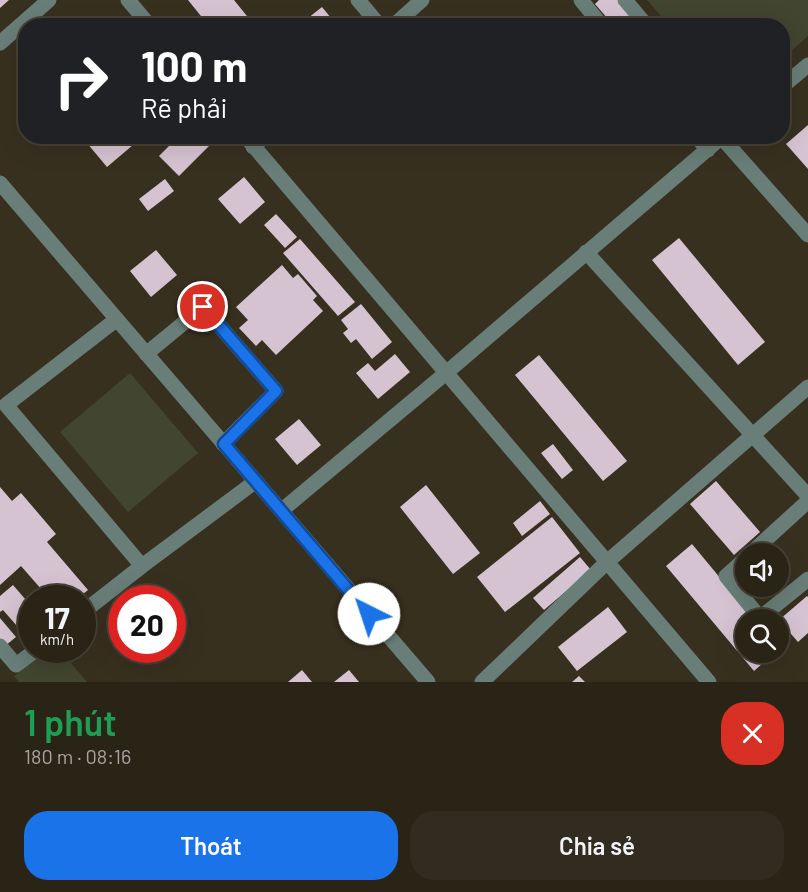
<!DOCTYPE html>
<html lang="vi">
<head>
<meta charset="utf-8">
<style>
  body { margin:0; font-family:Barlow,sans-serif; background:#322c20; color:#f1f3f6; height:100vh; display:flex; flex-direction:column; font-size:22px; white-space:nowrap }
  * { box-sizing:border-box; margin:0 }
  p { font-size:20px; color:#a5a4a1 }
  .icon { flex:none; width:33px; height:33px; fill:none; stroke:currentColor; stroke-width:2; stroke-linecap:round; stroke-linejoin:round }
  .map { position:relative; height:682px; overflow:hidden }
  .details { display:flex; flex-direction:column; background:#2a2417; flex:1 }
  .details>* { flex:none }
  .top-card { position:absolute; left:18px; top:18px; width:772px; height:126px; border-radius:24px; box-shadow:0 6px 24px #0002,0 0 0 2px #464136; background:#202124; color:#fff; overflow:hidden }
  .buttons { position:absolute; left:735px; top:543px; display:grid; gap:12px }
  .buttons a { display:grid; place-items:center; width:54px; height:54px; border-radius:50%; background:#2a2417; box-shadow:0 6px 24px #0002,0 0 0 2px #464136; font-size:30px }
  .speed { position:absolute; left:18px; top:585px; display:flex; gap:12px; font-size:30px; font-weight:700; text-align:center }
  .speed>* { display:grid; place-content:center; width:78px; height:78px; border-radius:50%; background:#2a2417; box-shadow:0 6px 24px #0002,0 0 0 2px #464136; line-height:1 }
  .speed small { font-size:15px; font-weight:400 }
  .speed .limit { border:9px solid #d22; background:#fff; color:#111 }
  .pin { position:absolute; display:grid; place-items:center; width:51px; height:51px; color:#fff; margin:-26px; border:3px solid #fff; border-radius:50%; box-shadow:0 2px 6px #0007 }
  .me { position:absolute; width:66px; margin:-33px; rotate:319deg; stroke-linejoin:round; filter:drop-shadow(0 0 4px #0008) }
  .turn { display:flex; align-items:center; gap:21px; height:126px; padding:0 24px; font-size:27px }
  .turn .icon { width:78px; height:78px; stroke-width:2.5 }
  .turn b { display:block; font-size:42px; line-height:51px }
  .round { display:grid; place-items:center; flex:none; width:63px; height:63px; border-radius:24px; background:#322c20 }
  .headline { display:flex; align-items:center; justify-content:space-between; height:102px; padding:0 24px }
  h1 { font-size:36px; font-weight:600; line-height:45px; color:#1e9e55 }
  .primary-button { display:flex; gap:12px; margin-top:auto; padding:12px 24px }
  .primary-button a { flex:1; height:69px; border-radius:24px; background:#1a73e8; color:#fff; font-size:24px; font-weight:600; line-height:69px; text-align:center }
  .primary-button a+a { background:#322c20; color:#f1f3f6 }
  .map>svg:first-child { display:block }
</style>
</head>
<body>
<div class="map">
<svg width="808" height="682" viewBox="0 0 808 682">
  <rect width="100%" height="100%" fill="#38301f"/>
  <!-- green -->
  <path fill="#42452f" d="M647,0H808V36L783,58V26L669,25Z
    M130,373L198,453L128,512L60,432Z
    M47,650H60L87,682H19L14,676Z"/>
  <!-- building -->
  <path fill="#d6c3d2" d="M0,0H9L0,8Z
    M188,0H234L255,26H209Z
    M599,0H619L638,22L634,26H614L595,4Z
    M322,7L336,24L334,26H306L303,22Z
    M808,125V169L786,144Z
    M81,136H125L133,145L107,167Z
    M179,136H200L209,146L179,176L159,156Z
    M244,177L265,202L240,224L218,199Z
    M165,179L174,191L148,211L139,199Z
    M276,214L297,237L285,248L264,225Z
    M679,238L765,342L738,365L652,260Z
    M300,239L355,302L338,316L283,253Z
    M156,250L177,275L151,297L130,271Z
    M282,265L293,278L298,274L317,296L313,300L323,311L276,355L262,340L256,346L239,328L248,320L236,307Z
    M361,304L392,342L372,359L356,339L351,343L343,333L348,329L341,320Z
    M395,354L410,372L378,399L356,373L368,363L375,371Z
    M539,355L627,461L603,481L515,375Z
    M299,419L321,445L297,465L275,439Z
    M553,444L573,470L562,479L541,453Z
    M716,481L760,532L734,555L690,504Z
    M426,485L480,553L453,574L400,507Z
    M0,487L12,501L21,493L56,534L47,542L88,590L78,598H49L21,566L0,585Z
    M540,501L550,514L522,536L513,523Z
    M552,517L580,553L505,612L477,577Z
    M692,544L755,620H746V652H776L754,671L666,566Z
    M580,557L591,570L544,610L533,598Z
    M13,585L32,607V628L24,634L3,610L0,612V596Z
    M807,596L808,597V633L798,642L779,620Z
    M608,607L627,632L577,671L558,647Z
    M0,618L16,637L5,646L0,639Z
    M302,670L312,682H288Z
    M349,670L359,682H334Z
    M579,676L585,682H572Z"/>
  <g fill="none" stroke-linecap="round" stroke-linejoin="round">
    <!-- minor -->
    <path stroke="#697e78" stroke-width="15" d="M128,0L150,26
      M358,0L380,26
      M581,0L602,26
      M625,0L647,26
      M393,26L422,0
      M0,43L49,0
      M783,86L808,65
      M245,136L709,682
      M696,136L708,150
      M722,138L808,235
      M253,147L265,136
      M0,183L428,682
      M586,252L808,496
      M117,319L6,405L142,566L256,481
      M146,354L203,307L276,391L223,444
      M281,511L446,373L723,136
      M750,554L808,501
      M746,558L726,576L760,618L808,579
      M82,613L142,566
      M0,646L16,665L36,650
      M482,682L607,562L808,387"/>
  </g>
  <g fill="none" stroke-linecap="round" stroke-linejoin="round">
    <!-- route casing -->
    <g stroke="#114b97" stroke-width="15">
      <path id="route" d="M203,307L276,391L224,444L369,614"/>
    </g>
    <!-- route -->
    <use href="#route" stroke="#1a73e8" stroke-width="10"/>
  </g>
</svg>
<div class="buttons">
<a><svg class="icon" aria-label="sound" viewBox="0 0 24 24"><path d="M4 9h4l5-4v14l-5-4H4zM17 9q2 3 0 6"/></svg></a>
<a><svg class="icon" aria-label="search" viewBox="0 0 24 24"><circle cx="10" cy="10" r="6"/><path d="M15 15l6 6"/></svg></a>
</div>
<div class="speed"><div>17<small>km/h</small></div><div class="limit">20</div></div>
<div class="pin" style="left:203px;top:307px;background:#d93025"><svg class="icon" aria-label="arrive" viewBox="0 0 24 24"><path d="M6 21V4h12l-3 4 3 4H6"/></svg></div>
<svg class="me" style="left:369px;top:614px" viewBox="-20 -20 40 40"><circle r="19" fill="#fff"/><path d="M0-13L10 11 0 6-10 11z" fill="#1a73e8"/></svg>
<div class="top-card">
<div class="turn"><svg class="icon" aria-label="right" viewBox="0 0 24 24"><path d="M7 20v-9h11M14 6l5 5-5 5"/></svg><div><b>100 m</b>Rẽ phải</div></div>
</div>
</div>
<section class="details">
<div class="headline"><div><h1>1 phút</h1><p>180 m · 08:16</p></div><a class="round" style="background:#d93025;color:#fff"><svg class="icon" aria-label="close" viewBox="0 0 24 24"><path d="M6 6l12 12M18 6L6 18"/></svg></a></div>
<div class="primary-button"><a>Thoát</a><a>Chia sẻ</a></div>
</section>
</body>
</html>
